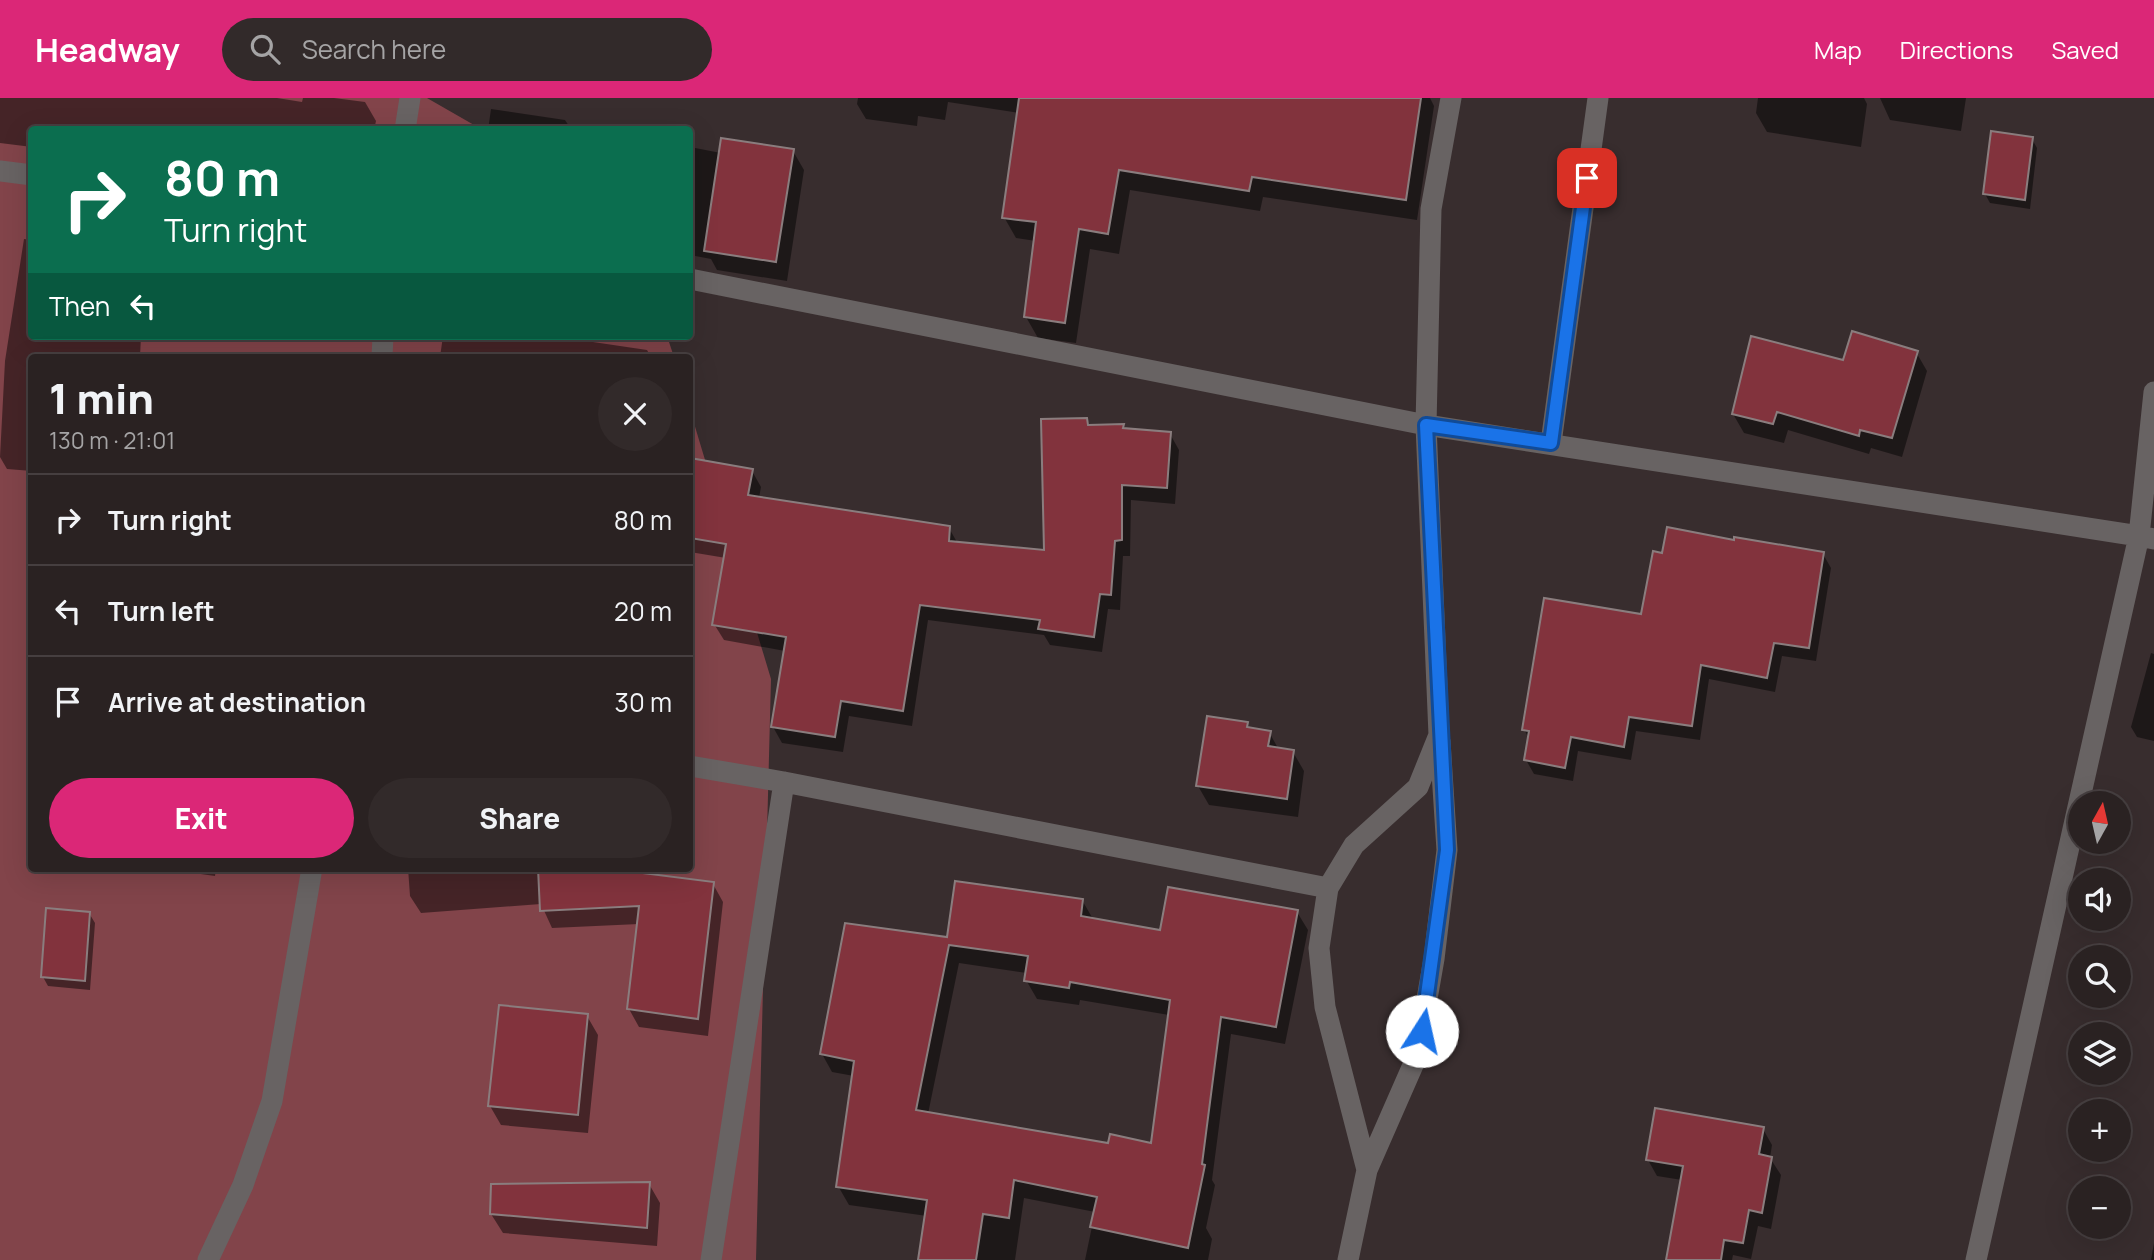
<!DOCTYPE html>
<html lang="en">
<head>
<meta charset="utf-8">
<style>
  body { margin:0; font-family:Manrope,sans-serif; background:#322a2a; color:#f1f3f6; height:100vh; display:flex; flex-direction:column; font-size:26px; white-space:nowrap }
  * { box-sizing:border-box; margin:0 }
  p { font-size:23px; color:#a5a4a5 }
  .icon { flex:none; width:38px; height:38px; fill:none; stroke:currentColor; stroke-width:2; stroke-linecap:round; stroke-linejoin:round }
  .map { position:relative; flex:1; overflow:hidden }
  .drawer { position:absolute; left:28px; top:256px; width:665px; height:518px; display:flex; flex-direction:column; background:#2a2222; border-radius:7px; box-shadow:0 7px 28px #0002,0 0 0 2px #463f40 }
  .drawer>* { flex:none }
  .banner { position:absolute; left:28px; top:28px; width:665px; height:214px; border-radius:7px; box-shadow:0 7px 28px #0002,0 0 0 2px #463f40; background:#0b6e4f; color:#fff; overflow:hidden }
  .needle { width:46px; rotate:8deg }
  .controls { position:absolute; left:2068px; top:693px; display:grid; gap:14px }
  .controls a { display:grid; place-items:center; width:63px; height:63px; border-radius:50%; background:#2a2222; box-shadow:0 7px 28px #0002,0 0 0 2px #463f40; font-size:35px }
  .pin { position:absolute; display:grid; place-items:center; width:60px; height:60px; color:#fff; margin:-30px; border-radius:14px; box-shadow:0 4px 10px #0006 }
  .me { position:absolute; width:77px; margin:-38px; rotate:10deg; stroke-linejoin:round; filter:drop-shadow(0 0 5px #0008) }
  .turn { display:flex; align-items:center; gap:24px; height:147px; padding:0 21px; font-size:32px }
  .turn .icon { width:91px; height:91px; stroke-width:2.5 }
  .turn b { display:block; font-size:49px; line-height:60px }
  .then { display:flex; align-items:center; height:66px; padding:0 21px; background:#0003; gap:14px; font-size:26px }
  .round { display:grid; place-items:center; flex:none; width:74px; height:74px; border-radius:37px; background:#322a2a }
  .summary { display:flex; align-items:center; justify-content:space-between; height:119px; padding:0 21px }
  h1 { font-size:42px; font-weight:800; line-height:52px }
  .action { display:flex; gap:14px; margin-top:auto; padding:14px 21px }
  .action a { flex:1; height:80px; border-radius:42px; background:#db2777; color:#fff; font-size:28px; font-weight:800; line-height:80px; text-align:center }
  .action a+a { background:#322a2a; color:#f1f3f6 }
  ul { padding:0; list-style:none }
  li { display:flex; align-items:center; gap:21px; height:91px; padding:0 21px; border-top:2px solid #463f40 }
  li div { flex:1 }
  li b { display:block; font-size:26px }
  li em { font-style:normal }
  header { display:flex; align-items:center; gap:42px; box-sizing:border-box; height:98px; padding:0 35px; background:#db2777; color:#fff }
  header strong { font-size:33px }
  nav { display:flex; gap:38px; margin-inline-start:auto; font-size:24px }
  .search { width:490px; height:63px; background:#322a2a; display:flex; align-items:center; gap:18px; box-sizing:border-box; padding:0 24px; border-radius:38px; color:#a5a4a5; font-size:26px }
  .map>svg:first-child { display:block }
</style>
</head>
<body>
<header>
<strong>Headway</strong>
<div class="search"><svg class="icon" aria-label="search" viewBox="0 0 24 24"><circle cx="10" cy="10" r="6"/><path d="M15 15l6 6"/></svg>Search here</div>
<nav><a>Map</a><a>Directions</a><a>Saved</a></nav>
</header>
<div class="map">
<svg width="2154" height="1162" viewBox="0 0 2154 1162">
  <rect width="100%" height="100%" fill="#382d2e"/>
  <!-- green -->
  <path fill="#82444a" d="M0,0H427L481,31L32,32V238H667L674,259H32V770H690V312L771,581L756,1162H0Z"/>
  <!-- shadow -->
  <path fill="#0007" fill-rule="evenodd" d="M0,0H277L302,4L303,0H334L365,4L376,23L374,32H32V49L0,45Z
    M858,0H1430L1434,8L1417,122L1263,99L1260,113L1130,92L1119,156L1090,151L1076,245L1038,240L1026,219L1036,143L1016,140L1004,119L1019,15L948,4L945,22L918,18L917,28L866,21L857,6Z
    M1758,0H1864L1867,6L1861,49L1767,34L1756,15Z
    M1880,0H1966L1961,33L1890,22Z
    M491,11L565,22L569,28L589,32H488Z
    M2032,41L2037,50L2030,111L1990,105L1985,96Z
    M690,49L721,55L793,53L804,72L787,183L717,172L711,161L690,157Z
    M24,141L32,142V238H141L140,259H32V373L7,371L0,359L5,263Z
    M443,238H586L593,244L647,252L651,259H440Z
    M1916,254L1927,273L1902,359L1871,350L1869,356L1788,332L1784,345L1744,335L1733,316L1844,264Z
    M1086,321L1091,328L1123,327L1125,332L1170,336L1179,352L1175,406L1131,402L1130,458H1123L1120,512L1108,511L1102,554L1050,547L1044,537L928,522L912,628L849,618L843,654L782,645L773,629L785,553L724,542L714,526L726,460L690,454V362L752,373L761,389L759,400L949,430L958,446L1046,454Z
    M1735,444L1823,456L1831,470L1816,563L1782,558L1775,594L1709,581L1700,642L1636,633L1631,662L1578,653L1573,683L1534,676L1526,662L1529,641L1524,631L1642,518L1664,458Z
    M2151,555L2154,556V643L2137,639L2131,629Z
    M1247,626L1250,632L1269,634L1279,652L1293,654L1304,673L1298,719L1209,707L1198,688Z
    M158,770H216L215,778Z
    M408,770H621V774L713,786L723,804L708,938L639,929L629,911L639,826L552,830L541,806L421,815L410,798Z
    M1082,802L1093,821L1162,834L1297,814L1308,832L1285,946L1231,936L1212,1082L1215,1087L1206,1130L1212,1141L1208,1162H1085L1095,1114L1024,1100L1015,1162H920L927,1118L849,1107L838,1088L854,978L832,974L822,956L948,841ZM959,865L1027,875L1026,882L1037,901L1079,907L1080,902L1169,917L1153,1047L1110,1046L928,1016Z
    M89,815L95,825L90,892L48,888L43,879Z
    M587,918L598,937L588,1035L501,1027L490,1008Z
    M1763,1031L1772,1047L1770,1060L1781,1077L1771,1131L1758,1128L1751,1161L1733,1157L1732,1162H1668L1682,1082L1657,1078L1648,1062Z
    M649,1086L660,1105L657,1148L503,1135L491,1116Z
    M2154,1145V1162H2151Z"/>
  <!-- building -->
  <path fill="#82333d" stroke="#8a7d7e" stroke-width="2" fill-rule="evenodd" d="M1019,0H1421L1406,102L1252,79L1249,93L1119,72L1108,136L1079,131L1065,225L1024,219L1036,124L1002,120Z
    M1991,33L2033,39L2025,102L1983,96Z
    M721,40L794,51L776,164L704,153Z
    M1852,233L1918,253L1892,340L1860,332L1859,338L1777,314L1773,326L1732,316L1751,238L1843,262Z
    M1087,320L1088,327L1124,326L1123,330L1171,334L1167,390L1122,387V442L1115,443L1111,497L1100,496L1094,539L1038,531L1040,522L920,507L903,613L841,603L835,639L771,629L786,539L712,527L726,446L690,440V360L753,371L748,397L950,428L949,443L1044,452L1041,321Z
    M1667,429L1734,442V439L1824,454L1809,550L1774,545L1767,580L1701,567L1692,628L1629,619L1624,649L1571,639L1565,670L1524,662L1529,633L1522,632L1544,500L1641,516L1653,453L1662,455Z
    M1207,618L1248,624L1247,629L1271,633L1268,648L1294,652L1287,701L1196,688Z
    M538,770H603L714,784L698,921L627,911L639,808L540,813Z
    M955,783L1083,801L1081,818L1160,832L1168,789L1298,812L1276,929L1221,919L1202,1066L1205,1067L1188,1150L1090,1129L1097,1099L1014,1082L1009,1120L983,1116L976,1162H918L927,1102L836,1089L854,963L820,956L845,825L947,839ZM949,847L1028,858L1024,883L1069,890L1070,884L1170,902L1151,1045L1110,1036L1108,1045L916,1012Z
    M46,810L90,814L85,883L41,879Z
    M499,907L588,916L578,1017L488,1008Z
    M1655,1010L1764,1029L1759,1056L1772,1059L1762,1115L1749,1112L1743,1145L1724,1142L1721,1162H1666L1683,1068L1646,1062Z
    M650,1084L647,1130L490,1116L491,1086Z"/>
  <g fill="none" stroke-linecap="round" stroke-linejoin="round">
    <!-- street -->
    <path stroke="#686363" stroke-width="21" d="M405,32L410,0
      M0,73L32,77
      M690,181L1426,327L2139,438L2154,294
      M382,259L383,238
      M1551,345L1598,0
      M690,668L784,684
      M1367,1072L1417,958L1434,861L1447,752L1440,643
      M208,1162L243,1087L272,1003L312,770
      M711,1162L784,684L1328,790
      M1348,1162L1367,1072L1325,909L1319,850L1328,790L1354,747L1418,689L1439,637L1426,327L1431,111L1451,0
      M1976,1162L2139,438L2154,441"/>
  </g>
  <g fill="none" stroke-linecap="round" stroke-linejoin="round">
    <!-- route casing -->
    <g stroke="#114b97" stroke-width="18">
      <path id="route" d="M1422,933L1447,752L1426,327L1551,345L1587,80"/>
    </g>
    <!-- route -->
    <use href="#route" stroke="#1a73e8" stroke-width="12"/>
  </g>
</svg>
<div class="controls">
<a><svg class="needle" viewBox="-14 -14 28 28"><path d="M0-13l5 13h-10z" fill="#e53935"/><path d="M0 13l5-13h-10z" fill="#a5a4a5"/></svg></a>
<a><svg class="icon" aria-label="sound" viewBox="0 0 24 24"><path d="M4 9h4l5-4v14l-5-4H4zM17 9q2 3 0 6"/></svg></a>
<a><svg class="icon" aria-label="search" viewBox="0 0 24 24"><circle cx="10" cy="10" r="6"/><path d="M15 15l6 6"/></svg></a>
<a><svg class="icon" aria-label="layers" viewBox="0 0 24 24"><path d="M12 4l9 5-9 5-9-5zM3 14l9 5 9-5"/></svg></a>
<a>+</a>
<a>−</a>
</div>
<div class="pin" style="left:1587px;top:80px;background:#d93025"><svg class="icon" aria-label="arrive" viewBox="0 0 24 24"><path d="M6 21V4h12l-3 4 3 4H6"/></svg></div>
<svg class="me" style="left:1422px;top:933px" viewBox="-20 -20 40 40"><circle r="19" fill="#fff"/><path d="M0-13L10 11 0 6-10 11z" fill="#1a73e8"/></svg>
<div class="banner">
<div class="turn"><svg class="icon" aria-label="right" viewBox="0 0 24 24"><path d="M7 20v-9h11M14 6l5 5-5 5"/></svg><div><b>80 m</b>Turn right</div></div>
<div class="then">Then<svg class="icon" aria-label="left" viewBox="0 0 24 24"><path d="M17 20v-9H6M10 6l-5 5 5 5"/></svg></div>
</div>
<section class="drawer">
<div class="summary"><div><h1>1 min</h1><p>130 m · 21:01</p></div><a class="round"><svg class="icon" aria-label="close" viewBox="0 0 24 24"><path d="M6 6l12 12M18 6L6 18"/></svg></a></div>
<ul>
<li><svg class="icon" aria-label="right" viewBox="0 0 24 24"><path d="M7 20v-9h11M14 6l5 5-5 5"/></svg><div><b>Turn right</b></div><em>80 m</em></li>
<li><svg class="icon" aria-label="left" viewBox="0 0 24 24"><path d="M17 20v-9H6M10 6l-5 5 5 5"/></svg><div><b>Turn left</b></div><em>20 m</em></li>
<li><svg class="icon" aria-label="arrive" viewBox="0 0 24 24"><path d="M6 21V4h12l-3 4 3 4H6"/></svg><div><b>Arrive at destination</b></div><em>30 m</em></li>
</ul>
<div class="action"><a>Exit</a><a>Share</a></div>
</section>
</div>
</body>
</html>
